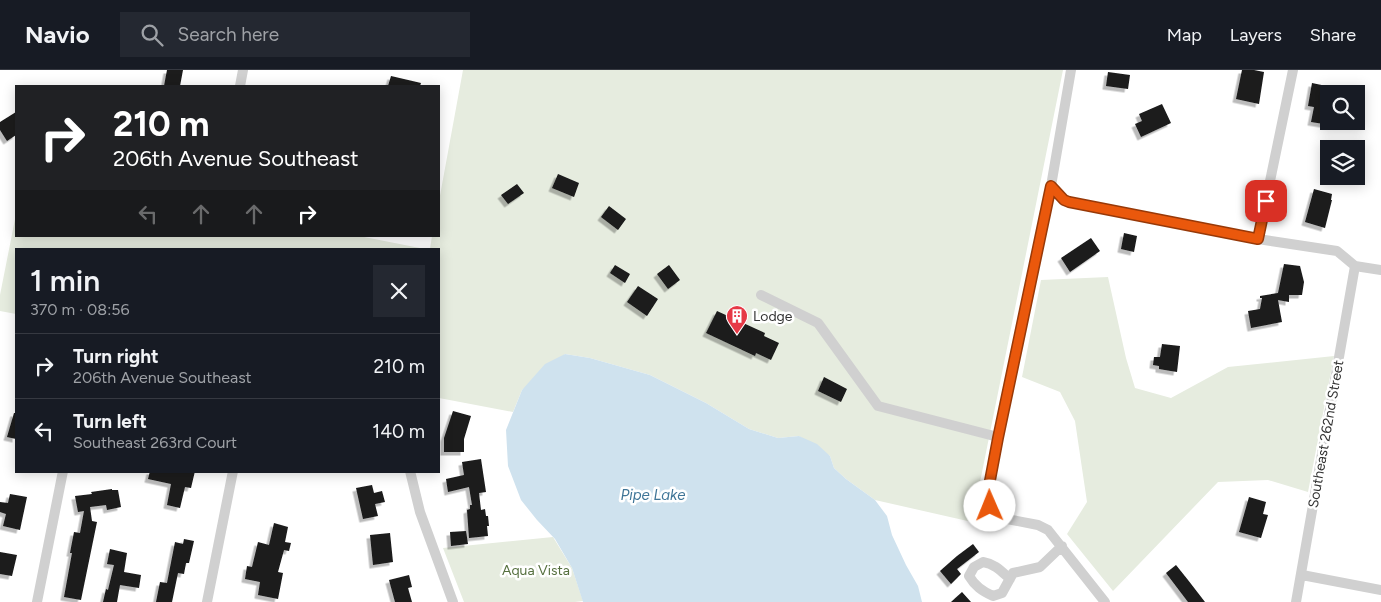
<!DOCTYPE html>
<html lang="en">
<head>
<meta charset="utf-8">
<style>
  body { margin:0; font-family:Figtree,sans-serif; background:#242831; color:#f1f3f6; height:100vh; display:flex; flex-direction:column; font-size:19px; white-space:nowrap }
  * { box-sizing:border-box; margin:0 }
  p { font-size:16px; color:#9ea1a6 }
  .icon { flex:none; width:28px; height:28px; fill:none; stroke:currentColor; stroke-width:2; stroke-linecap:round; stroke-linejoin:round }
  .map { position:relative; flex:1; overflow:hidden }
  .panel { position:absolute; left:15px; top:178px; width:425px; height:225px; display:flex; flex-direction:column; background:#171b24; border-radius:0px; box-shadow:0 2px 12px #0003 }
  .panel>* { flex:none }
  .hud { position:absolute; left:15px; top:15px; width:425px; height:152px; border-radius:0px; box-shadow:0 2px 12px #0003; background:#202124; color:#fff; overflow:hidden }
  .controls { position:absolute; left:1320px; top:15px; display:grid; gap:10px }
  .controls a { display:grid; place-items:center; width:45px; height:45px; border-radius:0px; background:#171b24; box-shadow:0 2px 12px #0003; font-size:25px }
  .pin { position:absolute; display:grid; place-items:center; width:42px; height:42px; color:#fff; margin:-21px; border-radius:10px; box-shadow:0 2px 8px #0006 }
  .me { position:absolute; width:55px; margin:-28px; rotate:359deg; stroke-linejoin:round; filter:drop-shadow(0 0 4px #0008) }
  .turn { display:flex; align-items:center; gap:18px; height:105px; padding:0 15px; font-size:22px }
  .turn .icon { width:65px; height:65px; stroke-width:2.5 }
  .turn b { display:block; font-size:35px; line-height:42px }
  .lanes { display:flex; align-items:center; height:48px; padding:0 15px; background:#0003; justify-content:center; gap:25px; direction:ltr }
  .lanes .off { opacity:.35 }
  .round { display:grid; place-items:center; flex:none; width:52px; height:52px; border-radius:0px; background:#242831 }
  .head { display:flex; align-items:center; justify-content:space-between; height:85px; padding:0 15px }
  h1 { font-size:30px; font-weight:600; line-height:38px }
  ul { padding:0; list-style:none }
  li { display:flex; align-items:center; gap:15px; height:65px; padding:0 15px; border-top:1px solid #363941 }
  li div { flex:1 }
  li b { display:block; font-size:19px }
  li em { font-style:normal }
  header { display:flex; align-items:center; gap:30px; box-sizing:border-box; height:70px; padding:0 25px; background:#171b24; border-bottom:1px solid #363941 }
  header strong { font-size:24px }
  nav { display:flex; gap:28px; margin-inline-start:auto; font-size:18px }
  .search { width:350px; height:45px; background:#242831; display:flex; align-items:center; gap:12px; box-sizing:border-box; padding:0 18px; border-radius:0px; color:#9ea1a6; font-size:19px }
  .map>svg:first-child { display:block }
</style>
</head>
<body>
<header>
<strong>Navio</strong>
<div class="search"><svg class="icon" aria-label="search" viewBox="0 0 24 24"><circle cx="10" cy="10" r="6"/><path d="M15 15l6 6"/></svg>Search here</div>
<nav><a>Map</a><a>Layers</a><a>Share</a></nav>
</header>
<div class="map">
<svg width="1381" height="532" viewBox="0 0 1381 532">
  <defs>
    <filter id="shadow"><feDropShadow dx="-3.5" dy="3.5" stdDeviation="0" flood-color="#0004"/></filter>
  </defs>
  <rect width="100%" height="100%" fill="#fff"/>
  <!-- green -->
  <path fill="#e6ecdf" d="M463,0H1063L972,452L875,430L846,409L834,398L830,386L799,366L778,368L749,359L706,333L650,305L590,288L565,284L522,320L513,342L439,328V179H430L432,166H439V131Z
    M16,144V166H359L425,179H16V244L0,241V225Z
    M1108,207L1126,288L1135,318L1171,328L1228,297L1334,286L1308,422L1268,410L1218,412L1113,521L1067,464L1087,432L1075,351L1060,322L1022,307L1041,210Z
    M553,467L572,498L583,531L575,532H464L443,478Z"/>
  <!-- water -->
  <path fill="#cfe2ee" d="M565,284L590,288L650,305L706,333L749,359L778,368L799,366L817,374L830,386L834,398L846,409L875,430L887,446L892,465L906,495L918,516L922,532H583L572,498L555,469L537,450L521,430L508,396L506,360L522,320L545,294Z"/>
  <!-- building -->
  <path fill="#1a1a1a" filter="url(#shadow)" d="M167,0H183L180,16H164Z
    M1242,0H1254L1264,2L1259,34L1236,29Z
    M1108,2L1130,5L1128,19L1106,16Z
    M391,6L421,13L420,16H388Z
    M1312,13L1331,17L1329,24V36H1327L1324,54L1311,52L1314,37L1308,36Z
    M1162,34L1171,53L1141,67L1135,54L1142,51L1139,44Z
    M16,42V65L7,71L0,60V52Z
    M558,104L579,113L574,127L552,118Z
    M517,114L524,123L508,134L501,125Z
    M1314,119L1332,124L1331,130H1332L1325,158L1305,152Z
    M609,136L626,149L618,160L601,147Z
    M1124,163L1137,166L1134,182L1121,179Z
    M1091,168L1100,181L1070,202L1061,188Z
    M1284,194L1300,196L1304,212L1302,225H1289V232L1278,230L1282,252L1251,258L1248,241L1260,239L1262,228H1260V226L1278,223Z
    M615,195L630,204L625,213L610,203Z
    M669,195L680,210L668,219L657,204Z
    M638,216L658,229L647,246L627,232Z
    M717,241L765,263L764,266L779,273L771,290L756,283L755,286L706,263Z
    M1162,274L1180,276L1177,302L1159,299V296L1153,295L1154,287H1160Z
    M824,307L847,319L841,332L818,321Z
    M453,341L471,346L464,369V382H444V368Z
    M14,343H16V369L7,367Z
    M481,389L486,422L479,423L481,440L485,439L486,446H488L489,456H487L488,466L469,468L467,440L470,439V435H472L469,417L448,422L446,409L464,405L462,392Z
    M150,401H195L191,418L185,417L180,438L167,435L171,414L148,409Z
    M372,415L374,423L382,421L385,432L375,434L378,446L363,449L356,418Z
    M112,419V420H118L121,437L107,440L106,435L90,437L92,451L97,452L81,530L64,527L72,483H70L74,462L80,463L84,441L78,442L75,426L92,424L91,422Z
    M10,424L27,427L20,460L3,456L6,444L0,442V432L8,433Z
    M1249,427L1266,432L1263,444L1268,445L1261,468L1239,462Z
    M274,453L288,457L285,472L291,473L289,481L284,480L278,502L283,503L278,529L258,525L260,512L245,509L247,496L252,497L258,472L269,475Z
    M466,461L468,474L451,476L450,462Z
    M390,463L393,492L373,495L370,465Z
    M184,469L194,471L189,493H186L184,504L178,503L172,532H156L160,512L167,513L175,472L183,474Z
    M973,474L979,482L957,499L961,504L951,514L940,501L957,486Z
    M110,479L127,483L124,502L141,505L139,518L120,515L117,532H103L106,519L108,520L114,495L107,494Z
    M0,482L17,485L12,506L0,504Z
    M1176,495L1188,510L1205,532H1188L1166,503Z
    M409,505L412,517L408,518L412,532H395L389,510Z
    M962,522L971,532H951Z"/>
  <g fill="none" stroke-linecap="round" stroke-linejoin="round">
    <!-- minor -->
    <path stroke="#d0d0d0" stroke-width="10" d="M1071,0L1051,116L998,367L988,421L991,436L997,446L1002,448L1038,455L1048,460L1105,532
      M240,16L243,0
      M1051,116L1064,130L1069,132L1258,169L1337,181L1355,196L1381,200
      M1258,169L1293,0
      M761,225L818,253L878,336L998,367
      M410,401L420,442L453,532
      M1302,505L1381,520
      M1010,509C1001,501 995,494 983,492L974,497L969,506C975,516 982,521 993,526L1002,523L1013,503L1040,497L1062,476
      M37,532L63,401
      M207,532L233,401
      M1296,532L1355,196"/>
  </g>
  <g fill="none" stroke-linecap="round" stroke-linejoin="round">
    <!-- route casing -->
    <g stroke="#983908" stroke-width="12">
      <path id="route" d="M990,436L988,421L998,368L1051,116L1064,130L1069,132L1258,169L1266,131"/>
    </g>
    <!-- route -->
    <use href="#route" stroke="#ea580c" stroke-width="9"/>
  </g>
  <!-- icons -->
  <defs>
    <g id="building-pin" transform="scale(1.125)"><path d="M0 17L-7.5 6A9.5 9.5 0 1 1 7.5 6Z" fill="#e63946" stroke="#fff"/><path d="M-4-6H4V6H1V3H-1V6H-4ZM-2.5-4.3h1.7v1.8h-1.7ZM.8-4.3h1.7v1.8H.8ZM-2.5-1h1.7V.8h-1.7ZM.8-1h1.7V.8H.8Z" fill="#fff"/></g>
  </defs>
  <g fill-rule="evenodd">
    <use href="#building-pin" x="737" y="246"/>
  </g>
  <g text-anchor="middle" dominant-baseline="central" stroke-width="5" stroke-linejoin="round" paint-order="stroke">
    <!-- poi labels -->
    <g font-size="14" fill="#333" stroke="#fff" text-anchor="start">
      <text x="753" y="246">Lodge</text>
    </g>
    <!-- street labels -->
    <g font-size="14" fill="#333" stroke="#fff">
      <text transform="translate(1326 364) rotate(-80)">Southeast 262nd Street</text>
    </g>
    <!-- park labels -->
    <g font-size="14" fill="#56703f" stroke="#fff">
      <text x="536" y="500">Aqua Vista</text>
    </g>
    <!-- water labels -->
    <g font-size="15" font-style="italic" fill="#3f7597" stroke="#fff">
      <text x="653" y="425">Pipe Lake</text>
    </g>
  </g>
</svg>
<div class="controls">
<a><svg class="icon" aria-label="search" viewBox="0 0 24 24"><circle cx="10" cy="10" r="6"/><path d="M15 15l6 6"/></svg></a>
<a><svg class="icon" aria-label="layers" viewBox="0 0 24 24"><path d="M12 4l9 5-9 5-9-5zM3 14l9 5 9-5"/></svg></a>
</div>
<div class="pin" style="left:1266px;top:131px;background:#d93025"><svg class="icon" aria-label="arrive" viewBox="0 0 24 24"><path d="M6 21V4h12l-3 4 3 4H6"/></svg></div>
<svg class="me" style="left:990px;top:436px" viewBox="-20 -20 40 40"><circle r="19" fill="#fff"/><path d="M0-13L10 11 0 6-10 11z" fill="#ea580c"/></svg>
<div class="hud">
<div class="turn"><svg class="icon" aria-label="right" viewBox="0 0 24 24"><path d="M7 20v-9h11M14 6l5 5-5 5"/></svg><div><b>210 m</b>206th Avenue Southeast</div></div>
<div class="lanes"><svg class="icon off" aria-label="left" viewBox="0 0 24 24"><path d="M17 20v-9H6M10 6l-5 5 5 5"/></svg><svg class="icon off" aria-label="ahead" viewBox="0 0 24 24"><path d="M12 20V5M6 11l6-6 6 6"/></svg><svg class="icon off" aria-label="ahead" viewBox="0 0 24 24"><path d="M12 20V5M6 11l6-6 6 6"/></svg><svg class="icon" aria-label="right" viewBox="0 0 24 24"><path d="M7 20v-9h11M14 6l5 5-5 5"/></svg></div>
</div>
<section class="panel">
<div class="head"><div><h1>1 min</h1><p>370 m · 08:56</p></div><a class="round"><svg class="icon" aria-label="close" viewBox="0 0 24 24"><path d="M6 6l12 12M18 6L6 18"/></svg></a></div>
<ul>
<li><svg class="icon" aria-label="right" viewBox="0 0 24 24"><path d="M7 20v-9h11M14 6l5 5-5 5"/></svg><div><b>Turn right</b><p>206th Avenue Southeast</p></div><em>210 m</em></li>
<li><svg class="icon" aria-label="left" viewBox="0 0 24 24"><path d="M17 20v-9H6M10 6l-5 5 5 5"/></svg><div><b>Turn left</b><p>Southeast 263rd Court</p></div><em>140 m</em></li>
</ul>
</section>
</div>
</body>
</html>
